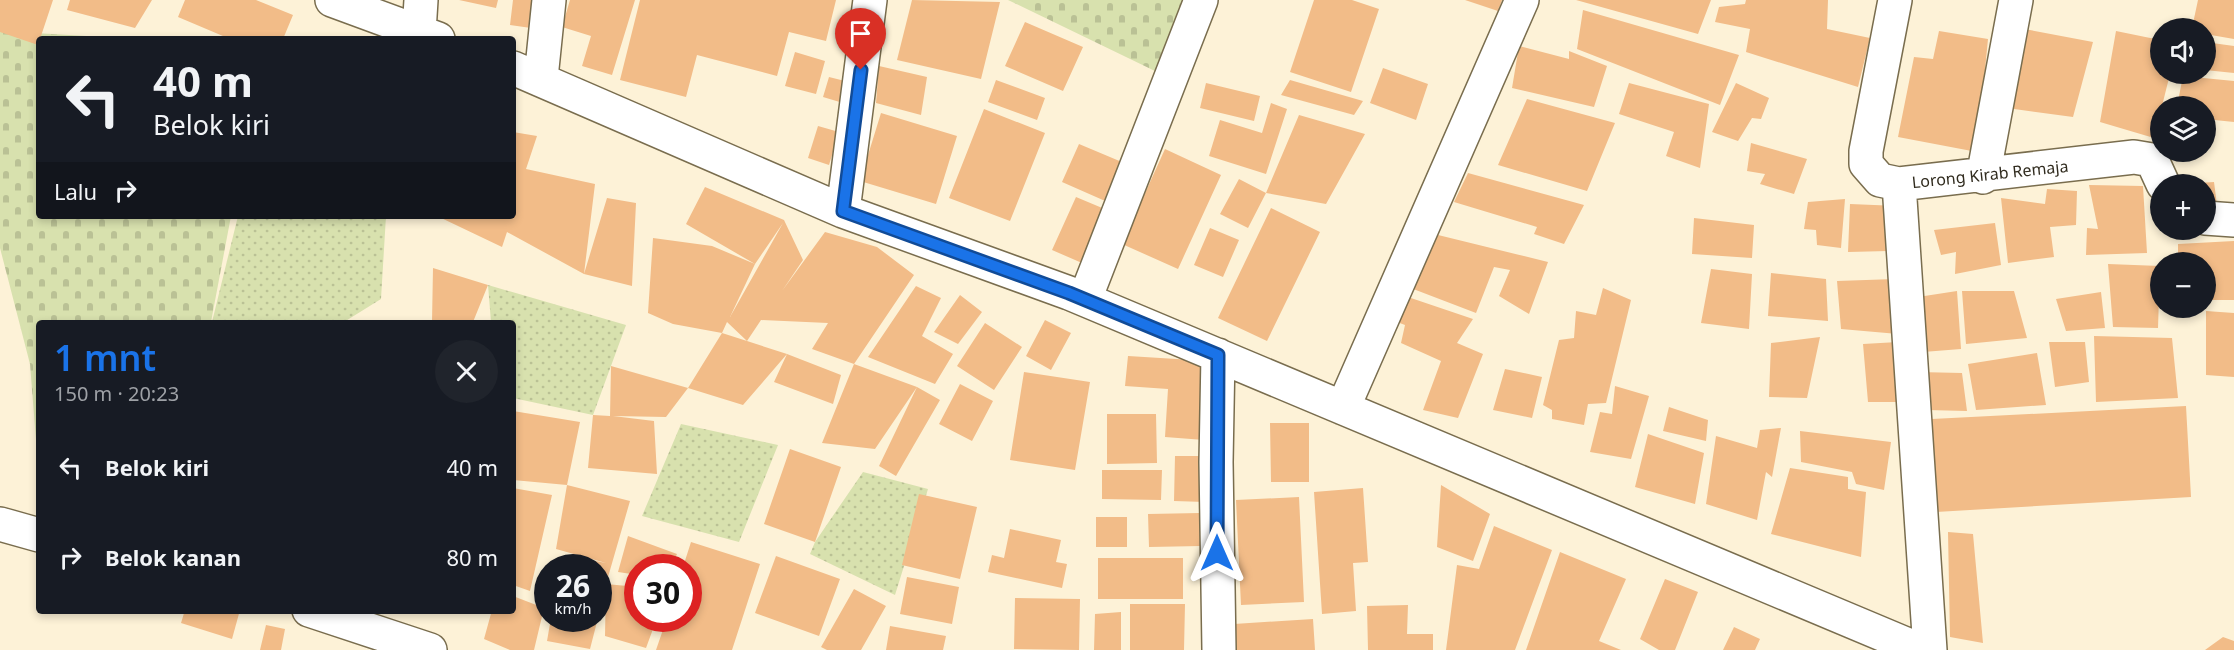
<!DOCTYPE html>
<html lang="id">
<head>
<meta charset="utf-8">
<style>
  body { margin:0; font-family:"Noto Sans",sans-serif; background:#20242c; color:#f1f3f6; height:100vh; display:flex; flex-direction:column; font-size:22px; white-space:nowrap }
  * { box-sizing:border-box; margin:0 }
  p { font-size:20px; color:#9ea1a6 }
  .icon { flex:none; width:33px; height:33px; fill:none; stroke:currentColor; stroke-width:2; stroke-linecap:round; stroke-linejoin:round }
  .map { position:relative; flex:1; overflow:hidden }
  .side { position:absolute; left:36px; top:320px; width:480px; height:294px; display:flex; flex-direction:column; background:#171b24; border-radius:6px; box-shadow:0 3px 9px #0003 }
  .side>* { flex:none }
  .guide { position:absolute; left:36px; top:36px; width:480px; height:183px; border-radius:6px; box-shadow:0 3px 9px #0003; background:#171b24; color:#f1f3f6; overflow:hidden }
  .controls { position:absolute; left:2150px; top:18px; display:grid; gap:12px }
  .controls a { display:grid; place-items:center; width:66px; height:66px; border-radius:50%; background:#171b24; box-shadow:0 3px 9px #0003; font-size:30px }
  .speed { position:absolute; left:534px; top:554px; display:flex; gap:12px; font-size:30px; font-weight:700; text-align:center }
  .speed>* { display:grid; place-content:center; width:78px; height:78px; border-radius:50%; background:#171b24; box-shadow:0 3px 9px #0003; line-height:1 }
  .speed small { font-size:15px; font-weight:400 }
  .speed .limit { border:9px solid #d22; background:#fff; color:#111 }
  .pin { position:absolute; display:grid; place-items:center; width:51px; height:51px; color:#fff; margin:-62px -26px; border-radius:50% 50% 50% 0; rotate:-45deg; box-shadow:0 0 6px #0007 }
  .pin .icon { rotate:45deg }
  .me { position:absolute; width:66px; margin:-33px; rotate:0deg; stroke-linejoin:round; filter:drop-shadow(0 0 4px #0008) }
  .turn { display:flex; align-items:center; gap:21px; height:126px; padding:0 18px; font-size:27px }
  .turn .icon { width:78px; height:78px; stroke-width:2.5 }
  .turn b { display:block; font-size:42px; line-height:51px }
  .then { display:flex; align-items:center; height:57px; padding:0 18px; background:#0003; gap:12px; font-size:22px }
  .round { display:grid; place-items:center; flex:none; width:63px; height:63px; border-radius:32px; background:#20242c }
  .summary { display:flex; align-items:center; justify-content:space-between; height:102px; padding:0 18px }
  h1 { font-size:36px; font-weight:600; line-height:45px; color:#1a73e8 }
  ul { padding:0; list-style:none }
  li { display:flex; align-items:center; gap:18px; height:90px; padding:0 18px }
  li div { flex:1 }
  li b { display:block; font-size:22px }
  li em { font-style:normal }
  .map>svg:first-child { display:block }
</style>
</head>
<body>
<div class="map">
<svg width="2234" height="650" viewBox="0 0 2234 650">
  <defs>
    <pattern id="grass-dots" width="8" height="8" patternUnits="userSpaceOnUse" patternTransform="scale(1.5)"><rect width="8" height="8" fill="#d8e1ae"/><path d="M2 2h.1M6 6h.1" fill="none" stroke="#bac195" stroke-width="1.8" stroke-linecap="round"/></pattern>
    <pattern id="cemetery-stones" width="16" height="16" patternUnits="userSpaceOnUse" patternTransform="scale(1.5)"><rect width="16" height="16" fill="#d8e1ae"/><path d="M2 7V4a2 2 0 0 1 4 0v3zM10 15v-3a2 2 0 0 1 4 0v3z" fill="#bac195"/></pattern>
  </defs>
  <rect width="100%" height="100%" fill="#fdf2d7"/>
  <!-- grass -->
  <path fill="url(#grass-dots)" d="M238,216H386L381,299L344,322H212Z
    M488,285L626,325L593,415L513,398V322H491Z
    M681,424L778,445L739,542L642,516Z
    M863,472L928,489L895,595L810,554L815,542Z"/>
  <!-- cemetery -->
  <path fill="url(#cemetery-stones)" d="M1008,0H1183L1157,72Z
    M0,31L138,39H39V216H231L211,322H39V478L30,364L0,248Z"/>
  <!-- building -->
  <path fill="#f2bc88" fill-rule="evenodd" d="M0,0H53L38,45L0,32Z
    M70,0H152L135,28L67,10Z
    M185,0H256L293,15L283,39H230L178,17Z
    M459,0H498L496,8Z
    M513,0H541L538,29L510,25Z
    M570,0H635L612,75L582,66L591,36L562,27Z
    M640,0H836L826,41L789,32L777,76L697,55L686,97L620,80Z
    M912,0L1000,2L981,79L897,60Z
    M1314,0H1352L1379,9L1351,92L1290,72Z
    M1465,0H1502L1498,11Z
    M1576,0H1711L1698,34Z
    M1746,0H1828L1827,29L1870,38L1858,87L1746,52L1750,29L1715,22L1719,7L1745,4Z
    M2198,0H2234V39L2205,34V28H2192Z
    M1583,10L1739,55L1720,105L1577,49Z
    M1025,22L1083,47L1063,91L1005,66Z
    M2019,28L2093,42L2073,117L2007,108Z
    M1939,31L1988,39L1977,152L1898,137L1914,57L1933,59Z
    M2116,31L2160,40V74H2170L2154,138L2100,122Z
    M2205,42L2234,46V73L2205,70Z
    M1519,46L1569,59V51L1607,66L1594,107L1512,88Z
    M795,52L825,61L816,94L785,86Z
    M879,66L927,77L921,115L876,103Z
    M1383,68L1428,84L1416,120L1370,103Z
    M2183,76L2234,81V122L2205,119V106H2177Z
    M829,77L849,82L843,103L823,97Z
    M996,80L1045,98L1037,120L988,102Z
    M1290,80L1363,101L1354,115L1281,95Z
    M1206,83L1260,96L1254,121L1200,108Z
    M1629,83L1709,104L1700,168L1666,156L1674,132L1619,114Z
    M1736,83L1769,98L1761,119L1752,118L1738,141L1712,132Z
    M1527,99L1615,123L1587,191L1498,165Z
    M1271,103L1287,109L1266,174L1209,156L1220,120L1262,133Z
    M984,109L1045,133L1010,221L949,198Z
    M881,113L957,136L936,204L860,181Z
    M1299,115L1365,134L1326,204L1266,193Z
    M818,126L839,132L829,165L808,158Z
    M513,132L537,136L526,169L595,184L584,274L607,198L636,203L632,286L584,274L507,232L502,247L437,216H513Z
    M1751,143L1807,159L1794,194L1760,184L1765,174L1747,171Z
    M1079,144L1129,165L1112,204L1062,182Z
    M1165,149L1221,175L1178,269L1122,244Z
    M1468,173L1584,205L1564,244L1534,234L1537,227L1454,202Z
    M1239,179L1266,193L1248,228L1220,214Z
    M2214,182L2217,205H2205V184L2198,183Z
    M2089,185L2143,186L2147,253L2086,255L2087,228L2098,229Z
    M705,187L784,220L803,260L782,291L825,232L877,247L914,275L854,364L812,349L828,323L761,320L747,341L787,354L841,375L833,404L774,382L787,354L743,405L688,388L722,333L673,324L648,313L653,238L712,246L755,264L730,317L783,223L755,264L686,224ZM727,322L747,341L722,333Z
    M2047,189L2077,191L2076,225L2050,227L2054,257L2008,263L2001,198L2045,204Z
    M1076,197L1107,210L1082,263L1052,250Z
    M1845,199L1841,248L1817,245L1816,230L1804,229L1808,202Z
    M1850,204L1898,206L1888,251L1848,252Z
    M1271,208L1320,232L1267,341L1218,318Z
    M1694,218L1754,225L1752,258L1692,254Z
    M1995,223L2001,265L1955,274L1956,252L1941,255L1934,230Z
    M1210,228L1239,240L1223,277L1194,265Z
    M1434,234L1548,262L1529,314L1499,296L1510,270L1494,267L1476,313L1408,287Z
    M2234,241V300H2205V262H2178V244Z
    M2108,264L2160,266L2158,328L2113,327Z
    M433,268L488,285L473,322H432Z
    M1711,269L1752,274L1749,329L1701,323Z
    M1771,273L1826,279L1828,321L1768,316Z
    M1895,279L1898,334L1841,329L1837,281Z
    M916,286L941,298L922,336L953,354L935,384L868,357Z
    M1603,288L1631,300L1606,403L1588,404L1584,425L1552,419V410L1543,405L1559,340L1574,338L1576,311L1596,315Z
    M1957,291L1961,349L1923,352L1918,297Z
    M1962,291H2014L2027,338L1966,344Z
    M2101,292L2105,328L2066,331L2056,299Z
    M960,295L982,312L958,344L934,332Z
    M1405,296L1473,319L1457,343L1483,354L1458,418L1423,410L1441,361L1401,343L1405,325L1397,322Z
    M2206,311L2234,313V377L2206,375Z
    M1045,320L1071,333L1051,370L1026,356Z
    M985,323L1022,347L994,390L957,366Z
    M2094,336L2172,338L2178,398L2096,402Z
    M1820,337L1807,398L1769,397L1771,343Z
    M1898,342L1903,402H1868L1863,344Z
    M2049,342H2085L2089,382L2055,387Z
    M2037,353L2046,405L1976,410L1968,364Z
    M1128,356L1209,361L1204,440L1165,437L1168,389L1125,386Z
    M854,364L917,387L875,449L822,443Z
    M611,366L688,388L666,417L613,416L654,421L657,474L588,468L593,415L610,416Z
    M1505,369L1542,377L1532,418L1493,410Z
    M1024,372L1090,382L1075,470L1010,460Z
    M1918,372L1962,373L1967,411L1927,410Z
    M960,384L993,401L972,441L939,424Z
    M1615,386L1649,396L1631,459L1590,452L1600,412L1612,414Z
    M917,387L940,400L896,476L879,466Z
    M2186,406L2191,497L1936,512L1932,419Z
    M1669,407L1708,420L1706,441L1663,431Z
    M513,411L580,422L567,485L513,480Z
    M1107,414H1156L1157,463L1107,464Z
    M1270,423H1309V482H1271Z
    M1781,428L1772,477L1766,472L1757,520L1706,504L1716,436L1757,448L1760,430Z
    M1800,431L1891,442L1884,490L1856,484L1852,472L1801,462Z
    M1648,434L1704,453L1695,504L1635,487Z
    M790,449L841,467L815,542L764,524Z
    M1175,456H1205V502L1174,501Z
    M1790,468L1848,477V489L1866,492L1861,557L1771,534Z
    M1102,470H1162L1161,500L1102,499Z
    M567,485L630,501L606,584L638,587V618H657L646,648L605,636L606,584L598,612V567H562L564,555L606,563L556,549Z
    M1441,485L1490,514L1473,561L1437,547Z
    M513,488L552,495L530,591L513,585Z
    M1363,488L1368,562L1353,563L1356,611L1322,614L1314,492Z
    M919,494L977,507L960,579L902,565Z
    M1299,497L1304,602L1241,605L1236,500Z
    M1200,513L1201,546L1149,547L1148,514Z
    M1096,517H1127V547H1096Z
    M1494,526L1552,550L1515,650H1446L1457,565L1479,569Z
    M1010,529L1061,540L1056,562L1067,564L1062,588L988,572L992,555L1004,558Z
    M1948,532L1973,534L1983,643L1950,637Z
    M628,536L677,554L671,567H638V575L618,572Z
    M691,542L760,564L732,650H656L667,618H688V567H683Z
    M1560,552L1626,579L1599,641L1621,650H1526Z
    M776,556L840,579L819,636L755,613Z
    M1098,558H1183V599H1098Z
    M907,577L959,587L952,624L900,614Z
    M1665,579L1698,592L1675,650H1659L1640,639Z
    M854,589L886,606L861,650H827L821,647Z
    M513,596L544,608L534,650H510L484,639L492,610H513Z
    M1015,598L1080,599L1079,650L1014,649Z
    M1130,604H1185L1184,650H1130Z
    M1408,605L1407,634H1433V650H1368L1367,606Z
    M185,610H240L232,639L181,623Z
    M1121,612V650H1094L1095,614Z
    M551,618H598L590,649L547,641Z
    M1313,619L1315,650H1235L1234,624Z
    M266,625L285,629L281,650H260Z
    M890,626L946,636L943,650H886Z
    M1734,627L1760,639L1755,650H1723Z
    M2223,637L2234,641V650H2205Z"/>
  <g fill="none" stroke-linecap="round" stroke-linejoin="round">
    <!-- minor casing -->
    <g stroke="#796d4e" stroke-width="36">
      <path id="minor" d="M332,0L438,39
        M1895,0L1866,151V164L1880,180L1899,184L2134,157L2152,160L2163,184
        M419,32L421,0
        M513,68L843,211L1069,293L1920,650
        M541,78L549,0
        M1983,177L2016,0
        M1899,184L1930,650
        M843,211L870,0
        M2205,218L2234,220
        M1085,299L1201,0
        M1218,355L1216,462L1219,650
        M1343,408L1522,0
        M0,524L39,535
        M309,610L430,650"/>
    </g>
    <!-- minor -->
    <use href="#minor" stroke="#fff" stroke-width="33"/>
  </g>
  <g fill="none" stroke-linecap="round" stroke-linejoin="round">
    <!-- route casing -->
    <g stroke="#114b97" stroke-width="15">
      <path id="route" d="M861,70L843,211L1069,293L1218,355L1217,553"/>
    </g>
    <!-- route -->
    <use href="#route" stroke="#1a73e8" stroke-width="10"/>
  </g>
  <g text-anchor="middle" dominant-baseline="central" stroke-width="4.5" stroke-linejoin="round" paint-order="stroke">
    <!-- street labels -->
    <g font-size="16" fill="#302b1e" stroke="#fff">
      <text transform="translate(1990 174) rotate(-6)">Lorong Kirab Remaja</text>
    </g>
  </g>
</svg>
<div class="controls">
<a><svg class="icon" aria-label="sound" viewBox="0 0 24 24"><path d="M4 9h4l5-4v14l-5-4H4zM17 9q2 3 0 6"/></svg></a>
<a><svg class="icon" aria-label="layers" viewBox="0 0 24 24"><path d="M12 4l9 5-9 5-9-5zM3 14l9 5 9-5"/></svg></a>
<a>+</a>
<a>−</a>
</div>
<div class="speed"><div>26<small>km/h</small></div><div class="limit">30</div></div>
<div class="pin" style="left:861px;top:70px;background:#d93025"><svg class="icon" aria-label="arrive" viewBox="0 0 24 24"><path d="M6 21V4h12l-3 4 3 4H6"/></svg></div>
<svg class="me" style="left:1217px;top:553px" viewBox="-20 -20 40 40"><path d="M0-17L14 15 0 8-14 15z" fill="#1a73e8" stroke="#fff" stroke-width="4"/></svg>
<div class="guide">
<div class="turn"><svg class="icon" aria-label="left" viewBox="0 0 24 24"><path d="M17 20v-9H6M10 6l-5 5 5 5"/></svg><div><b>40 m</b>Belok kiri</div></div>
<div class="then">Lalu<svg class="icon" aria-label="right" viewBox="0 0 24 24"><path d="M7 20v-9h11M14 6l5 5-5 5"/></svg></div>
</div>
<section class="side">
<div class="summary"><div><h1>1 mnt</h1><p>150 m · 20:23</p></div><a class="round"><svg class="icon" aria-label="close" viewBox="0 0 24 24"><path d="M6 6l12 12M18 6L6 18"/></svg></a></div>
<ul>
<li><svg class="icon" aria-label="left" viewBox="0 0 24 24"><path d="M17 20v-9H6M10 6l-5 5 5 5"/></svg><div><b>Belok kiri</b></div><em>40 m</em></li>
<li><svg class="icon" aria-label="right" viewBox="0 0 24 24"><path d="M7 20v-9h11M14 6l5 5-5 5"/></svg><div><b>Belok kanan</b></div><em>80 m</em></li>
</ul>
</section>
</div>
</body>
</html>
